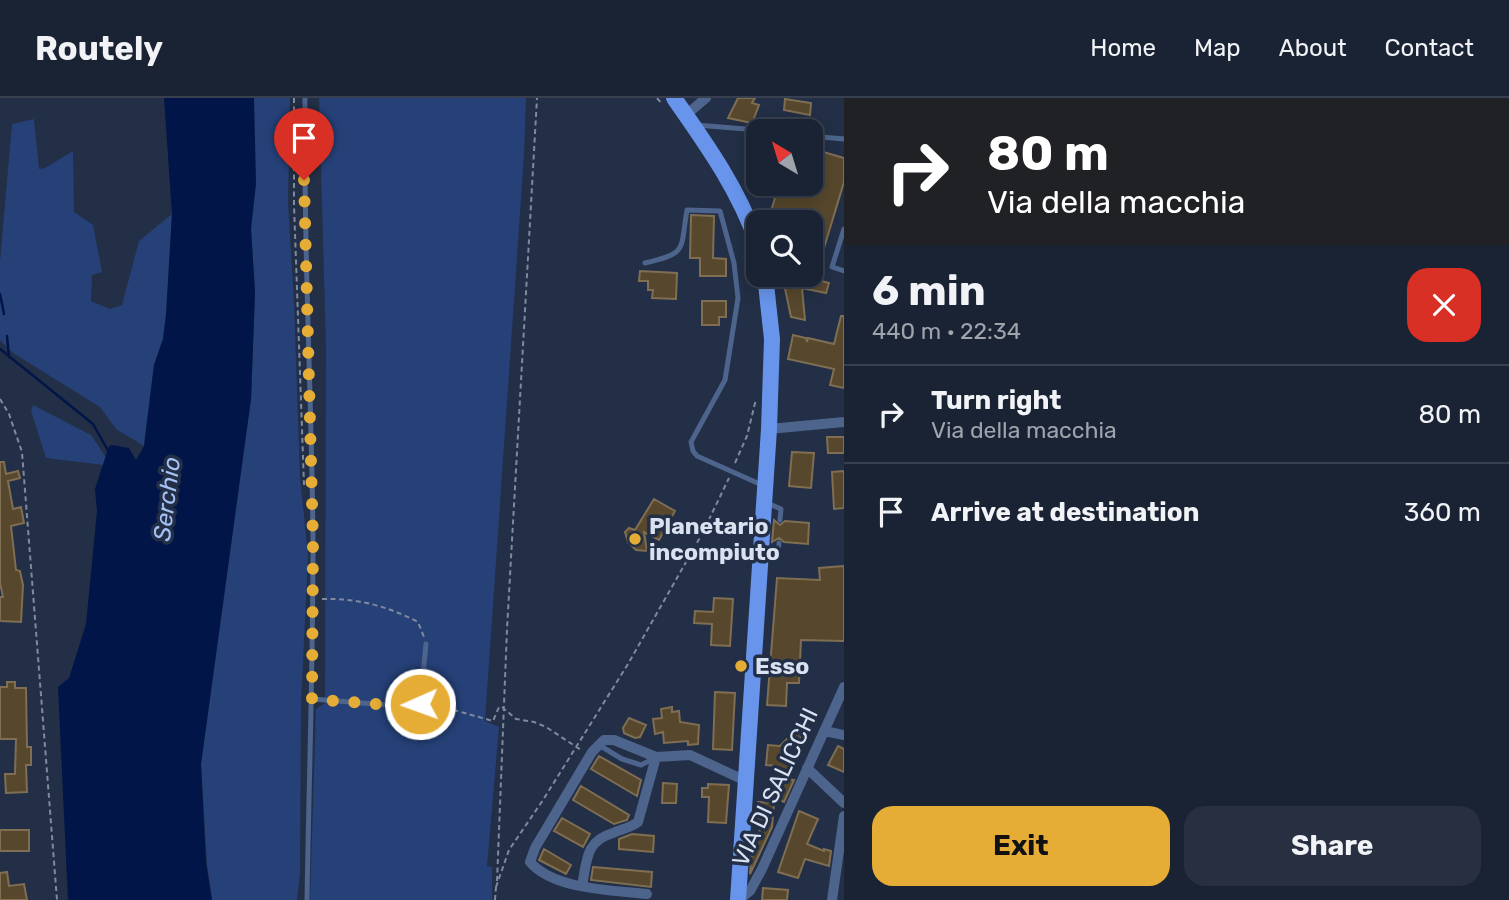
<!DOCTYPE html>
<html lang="en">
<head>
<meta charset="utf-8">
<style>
  body { margin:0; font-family:Rubik,sans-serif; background:#272f40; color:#f1f3f6; height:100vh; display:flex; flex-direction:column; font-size:26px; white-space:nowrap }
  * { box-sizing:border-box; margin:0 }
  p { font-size:23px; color:#9fa4ac }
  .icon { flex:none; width:38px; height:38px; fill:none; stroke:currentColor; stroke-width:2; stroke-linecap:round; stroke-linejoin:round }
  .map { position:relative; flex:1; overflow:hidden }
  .sheet { display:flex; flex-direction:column; background:#1a2334; width:665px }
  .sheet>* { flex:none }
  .hud { background:#202124; color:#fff; overflow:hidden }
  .needle { width:46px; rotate:322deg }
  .controls { position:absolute; left:746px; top:21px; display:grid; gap:14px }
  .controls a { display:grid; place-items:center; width:77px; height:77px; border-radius:14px; background:#1a2334; box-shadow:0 4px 18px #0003,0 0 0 2px #38404f; font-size:35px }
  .pin { position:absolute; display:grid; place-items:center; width:60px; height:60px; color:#fff; margin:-72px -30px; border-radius:50% 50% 50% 0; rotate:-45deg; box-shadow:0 0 7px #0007 }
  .pin .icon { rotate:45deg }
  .me { position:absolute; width:77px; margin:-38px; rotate:268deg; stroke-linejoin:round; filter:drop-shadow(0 0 5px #0008) }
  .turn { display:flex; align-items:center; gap:24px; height:147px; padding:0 28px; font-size:32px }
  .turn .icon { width:91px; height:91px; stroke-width:2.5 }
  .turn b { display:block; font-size:49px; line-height:60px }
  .round { display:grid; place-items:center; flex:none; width:74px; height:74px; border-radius:21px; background:#272f40 }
  .headline { display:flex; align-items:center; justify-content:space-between; height:119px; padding:0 28px }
  h1 { font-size:42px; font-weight:700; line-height:52px }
  .button { display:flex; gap:14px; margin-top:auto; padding:14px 28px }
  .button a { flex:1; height:80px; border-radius:21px; background:#e6ad36; color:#111; font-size:28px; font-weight:700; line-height:80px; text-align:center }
  .button a+a { background:#272f40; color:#f1f3f6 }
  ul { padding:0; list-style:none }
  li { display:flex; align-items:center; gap:21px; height:98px; padding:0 28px; border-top:2px solid #38404f }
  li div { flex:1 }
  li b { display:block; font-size:26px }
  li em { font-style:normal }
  header { display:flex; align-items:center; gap:42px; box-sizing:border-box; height:98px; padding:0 35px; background:#1a2334; border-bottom:2px solid #38404f }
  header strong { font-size:33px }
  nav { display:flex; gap:38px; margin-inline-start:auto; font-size:24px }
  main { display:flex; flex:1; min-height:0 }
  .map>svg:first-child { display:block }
</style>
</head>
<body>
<header>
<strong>Routely</strong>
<nav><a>Home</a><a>Map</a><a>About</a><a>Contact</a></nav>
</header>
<main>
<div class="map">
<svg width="844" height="802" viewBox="0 0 844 802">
  <rect width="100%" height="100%" fill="#222f46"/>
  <!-- green -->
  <path fill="#254178" d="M254,0H290L288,104L294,203L300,379L308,457L301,607L300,775L297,802H212L207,765L201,666L251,301L255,194L251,131Z
    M319,0H526L524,57L485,623L499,629L487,768L492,769V802H310L316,611L325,605L326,249Z
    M34,21L39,71L45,70L73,53L74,114L93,127L102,174L92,177L91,203L110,211L122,207L139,143L172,116L166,217L163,241L154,267L144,348L116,331L100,309L13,255L0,242V164L12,26Z
    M33,307L91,337L107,361L104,367L46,360L31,313Z"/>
  <!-- water -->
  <path fill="#011548" d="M164,0H254L256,86L251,131L255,194L251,301L201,666L206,765L212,802H68L58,589L69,580L86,526L97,413L95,391L109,348L112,347L129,350L136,362L144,348L154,267L163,241L166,217L172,116Z"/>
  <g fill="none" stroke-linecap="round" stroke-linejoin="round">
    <!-- stream -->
    <path stroke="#011548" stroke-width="2.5" d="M0,196L4,216
      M7,238L9,259
      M0,251L93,326L110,356"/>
  </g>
  <!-- building -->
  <path fill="#57482d" stroke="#7f6e52" stroke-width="2" d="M738,0H755L752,5L759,7L752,25L728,20Z
    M785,1L811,5L810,17L784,12Z
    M810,50L844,60V84L824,150L810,146V124H787L788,122L770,117L779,86L810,84L818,86L823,70L810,67Z
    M691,117L714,118L713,160L726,161V178H700V160H690Z
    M640,173L677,175L676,201L652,200L653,192H648V183H639Z
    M785,177H806V179L829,185L826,195L802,190L805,222L791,219L784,186Z
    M702,203H726V219H719V227H702Z
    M841,218H844V290L830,287L834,271L788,261L793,237L806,240L807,244L808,240L834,246Z
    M827,339H844V355H828Z
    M792,354L814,355L811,390L789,388Z
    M0,364H4L6,376L18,373L20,380L8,383L13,411L21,409L24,425L11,428L16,472L20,473L23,487L21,524L0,523V499H3L0,485Z
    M844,373V410L834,411L832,374Z
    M654,401L675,413L659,442L644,434L647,453L636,452L628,444L625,434L629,430L635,432Z
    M774,422L780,427L785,423L809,425L808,446L784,444L779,440L772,444Z
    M844,468V543L801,542L799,585H787L786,608L767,607L777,480L820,482L819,470Z
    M714,500L733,501L730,548L711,547L712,526L694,525L695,513L713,514Z
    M7,584H15V590H26L27,649H31V667H26L27,694L6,695L5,676H15L16,641H0V589H7Z
    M715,594L735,595L732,652L713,651Z
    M672,609V614L679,613L680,624L699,627L698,646L688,647V643L664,645L663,634L655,636L653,621L662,620L661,611Z
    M629,620L646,627L640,639L635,640L624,635L623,630Z
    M796,632L802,638L780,659L790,660L788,681L794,682L784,704L775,700L781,686L778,685V668L766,667L768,647L780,648Z
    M838,648L844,651V674L828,667Z
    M599,658L641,682L637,698L591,671Z
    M663,685L677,686L676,705H662Z
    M708,686L729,687L726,725L708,724L709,699H702V690H708Z
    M581,688L629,717L627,722L614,726L573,702Z
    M758,704L774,705L772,729L750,776L753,736L759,735L763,721L757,720Z
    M799,713L818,721L807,746L824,753V751L831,753L829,768L805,761L798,780L778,774Z
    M562,720L590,736L583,749L554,733Z
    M0,732H29V753H0Z
    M632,736L654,738L653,754L619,751V741Z
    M544,751L571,767L566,776L539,762Z
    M593,769L652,774L651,789L591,782Z
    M7,774L9,788L24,786L27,802H0V775Z
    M763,790L788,792L787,802H762Z"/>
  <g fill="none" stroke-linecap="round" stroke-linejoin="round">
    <!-- path -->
    <path stroke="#808a9e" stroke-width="2" stroke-dasharray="5 3.5" stroke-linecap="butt" d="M294,0V107L304,387
      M657,0L662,6
      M745,152L752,177
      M0,301L9,316L22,354L57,802
      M735,365L747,338L756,301
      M322,501C357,500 387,508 418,524L424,539
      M428,610L450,611L493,623L499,609H502L516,621L534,624L546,629L581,652
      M497,783L507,531L537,0
      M496,789L509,752L543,702L628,566L702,436L729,380
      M495,802L496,789"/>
    <!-- service -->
    <path stroke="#4d648d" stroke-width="5" d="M305,0C303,149 312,297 313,446C313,565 309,683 307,802
      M696,27L771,33
      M810,38L844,41
      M844,131L832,169L844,173
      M645,165C688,155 680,153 687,112L720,113L734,165L738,200L725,282L691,344L693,353L697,358L762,387
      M765,404L781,411L780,422
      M764,457L778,454L779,445
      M312,601L413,609L420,606L426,546
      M599,647L622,661L641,667L655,660"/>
    <!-- minor -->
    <path stroke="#4d648d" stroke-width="10" d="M686,17L706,0
      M769,331L844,324
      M824,633L844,637
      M807,670L844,705
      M582,788C587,763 585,743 613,735C622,731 630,730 638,724L656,659
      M647,796C613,792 554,792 530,764L535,750L592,654L604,642H614L656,659L690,657L746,683
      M739,802L750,793L762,771L844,589
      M832,802L844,718"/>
    <!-- primary -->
    <path stroke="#6895eb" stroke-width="16" d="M674,0C707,47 739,92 758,147
      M738,802L769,331L772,241L765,177"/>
  </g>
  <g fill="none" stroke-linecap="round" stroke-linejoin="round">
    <!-- route -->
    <path stroke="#e6ad36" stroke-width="12" stroke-dasharray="0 21.6" d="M304,82L313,444L312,601L413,609L420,606"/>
  </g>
  <!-- markers -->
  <g fill="#e6ad36" stroke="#222f46" stroke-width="2.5">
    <circle cx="635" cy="441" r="7"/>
    <circle cx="741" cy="568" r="7"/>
  </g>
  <g text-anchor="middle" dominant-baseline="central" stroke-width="7" stroke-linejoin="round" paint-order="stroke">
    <!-- poi labels -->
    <g font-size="23" font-weight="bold" fill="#dae2f2" stroke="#222f46" text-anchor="start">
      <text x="649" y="428">Planetario<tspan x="649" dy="26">incompiuto</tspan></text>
      <text x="755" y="568">Esso</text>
    </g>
    <!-- street labels -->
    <g font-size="23" fill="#dae2f2" stroke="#222f46">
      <text transform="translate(775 689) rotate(-65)">VIA DI SALICCHI</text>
    </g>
    <!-- water labels -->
    <g font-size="24" font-style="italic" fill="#a5c1f4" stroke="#222f46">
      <text transform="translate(167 401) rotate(-83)">Serchio</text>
    </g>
  </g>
</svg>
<div class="controls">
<a><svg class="needle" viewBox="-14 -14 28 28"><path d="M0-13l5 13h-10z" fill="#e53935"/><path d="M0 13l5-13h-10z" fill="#9fa4ac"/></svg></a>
<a><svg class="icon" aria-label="search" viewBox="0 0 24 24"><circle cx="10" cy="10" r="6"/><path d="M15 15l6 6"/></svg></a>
</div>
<div class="pin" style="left:304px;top:82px;background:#d93025"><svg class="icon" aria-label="arrive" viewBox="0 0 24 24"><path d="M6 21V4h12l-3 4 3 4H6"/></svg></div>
<svg class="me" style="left:420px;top:606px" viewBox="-20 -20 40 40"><circle r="17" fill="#e6ad36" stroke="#fff" stroke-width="3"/><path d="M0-11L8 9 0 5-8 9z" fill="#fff"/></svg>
</div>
<section class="sheet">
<div class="hud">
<div class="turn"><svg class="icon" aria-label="right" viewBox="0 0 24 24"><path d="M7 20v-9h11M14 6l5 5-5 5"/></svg><div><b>80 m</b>Via della macchia</div></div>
</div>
<div class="headline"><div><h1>6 min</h1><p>440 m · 22:34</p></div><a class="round" style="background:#d93025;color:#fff"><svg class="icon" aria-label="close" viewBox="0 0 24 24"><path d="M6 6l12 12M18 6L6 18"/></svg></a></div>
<ul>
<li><svg class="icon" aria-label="right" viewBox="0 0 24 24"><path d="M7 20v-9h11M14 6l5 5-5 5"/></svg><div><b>Turn right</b><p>Via della macchia</p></div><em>80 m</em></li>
<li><svg class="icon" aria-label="arrive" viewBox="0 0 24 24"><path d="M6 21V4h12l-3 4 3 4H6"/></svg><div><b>Arrive at destination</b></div><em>360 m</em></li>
</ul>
<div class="button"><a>Exit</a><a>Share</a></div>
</section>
</main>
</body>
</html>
